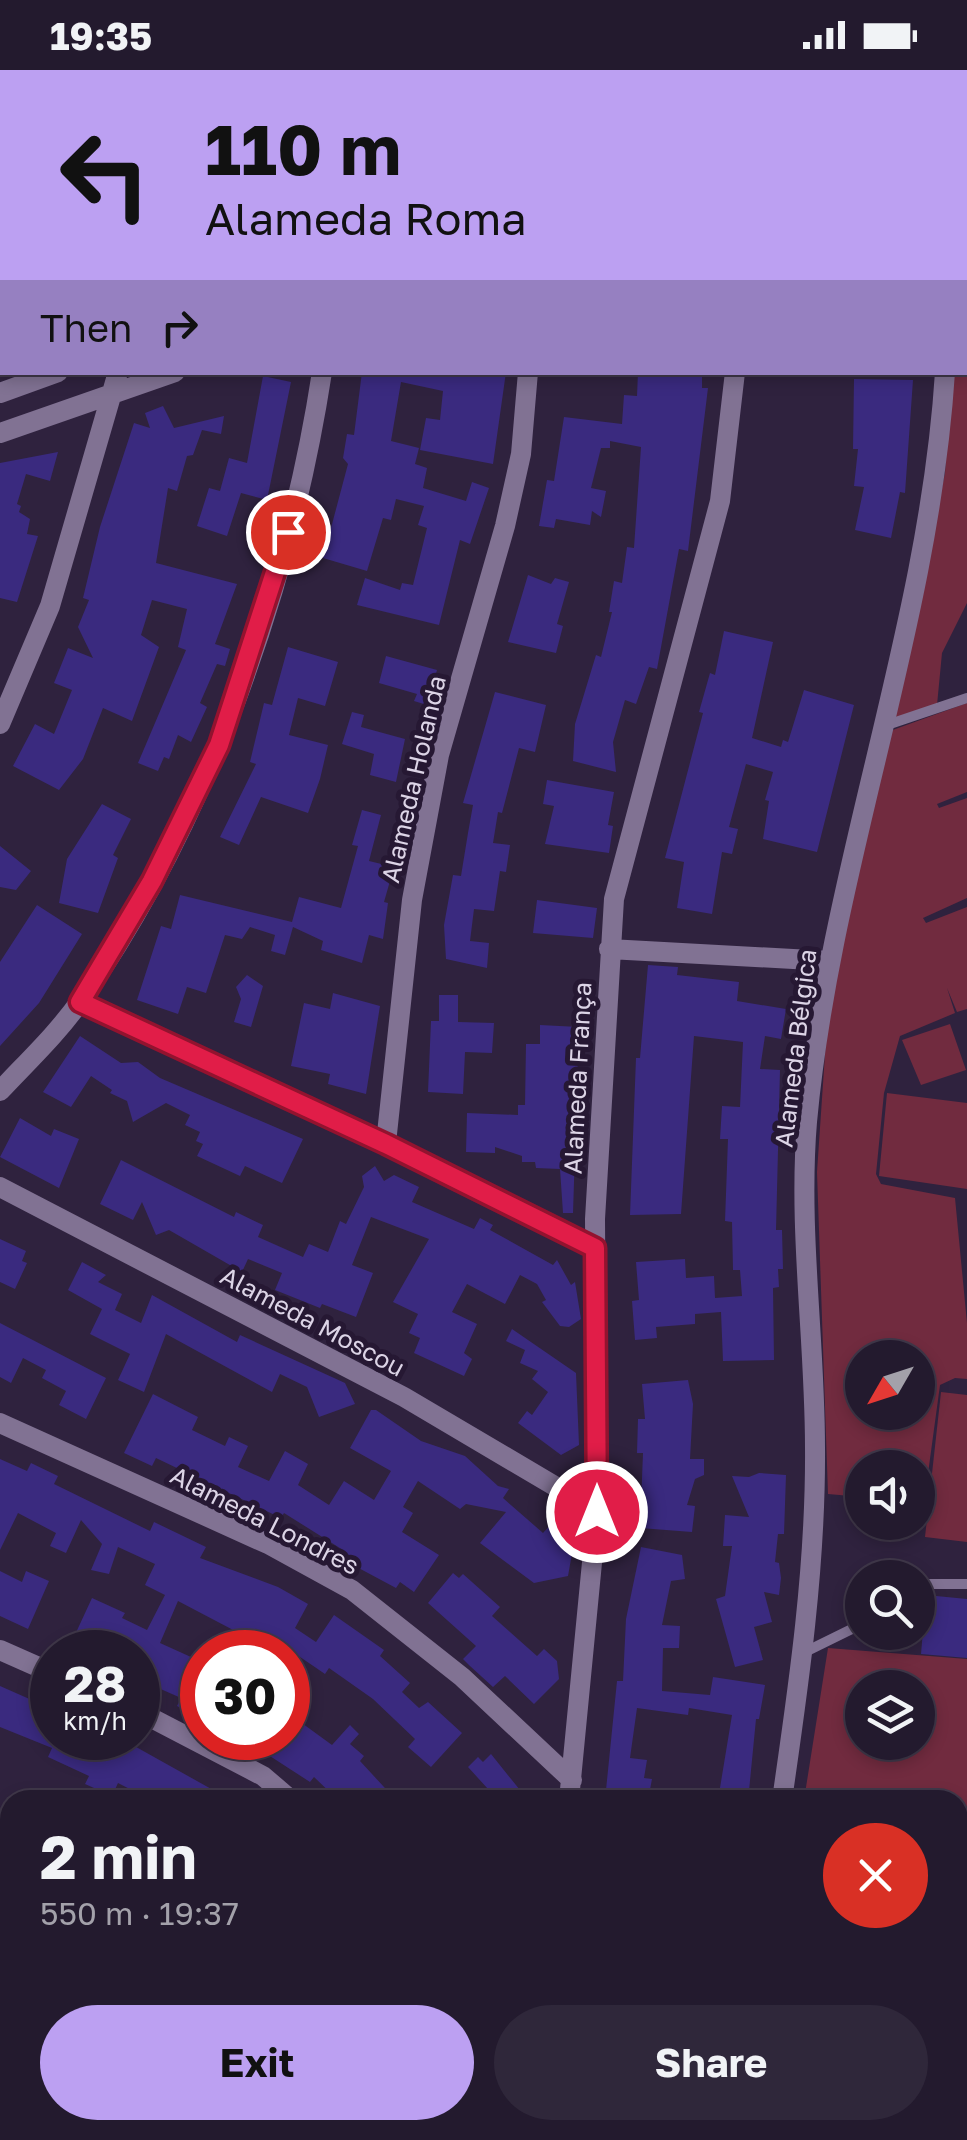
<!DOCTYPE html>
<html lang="en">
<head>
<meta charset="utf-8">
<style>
  body { margin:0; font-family:"Golos Text",sans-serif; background:#2f273a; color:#f1f3f6; height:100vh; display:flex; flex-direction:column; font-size:38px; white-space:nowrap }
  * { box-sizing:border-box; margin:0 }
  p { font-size:32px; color:#a3a1aa }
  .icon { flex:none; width:55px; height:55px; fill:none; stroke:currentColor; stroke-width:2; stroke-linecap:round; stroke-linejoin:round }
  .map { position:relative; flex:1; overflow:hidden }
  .side { position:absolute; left:0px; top:1720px; width:968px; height:350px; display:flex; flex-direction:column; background:#231a2e; border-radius:30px 30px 0 0; box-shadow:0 5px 15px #0003,0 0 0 2px #40384a }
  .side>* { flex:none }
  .hud { position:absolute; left:0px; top:0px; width:968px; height:305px; box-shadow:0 5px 15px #0003,0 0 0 2px #40384a; background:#bca0f2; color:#111; overflow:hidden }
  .needle { width:65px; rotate:231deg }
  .controls { position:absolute; left:845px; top:1270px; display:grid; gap:20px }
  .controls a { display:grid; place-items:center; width:90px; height:90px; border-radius:50%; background:#231a2e; box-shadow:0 5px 15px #0003,0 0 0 2px #40384a; font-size:50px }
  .speed { position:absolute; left:30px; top:1560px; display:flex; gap:20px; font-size:50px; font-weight:700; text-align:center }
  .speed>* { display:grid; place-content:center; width:130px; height:130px; border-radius:50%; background:#231a2e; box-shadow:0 5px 15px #0003,0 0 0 2px #40384a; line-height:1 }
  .speed small { font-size:25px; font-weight:400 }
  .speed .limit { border:15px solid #d22; background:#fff; color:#111 }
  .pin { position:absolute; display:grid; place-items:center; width:85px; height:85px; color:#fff; margin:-42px; border:5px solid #fff; border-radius:50%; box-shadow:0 2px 10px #0007 }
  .me { position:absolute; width:110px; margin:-55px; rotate:0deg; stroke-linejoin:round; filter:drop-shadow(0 0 8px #0008) }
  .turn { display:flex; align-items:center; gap:35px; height:210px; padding:0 40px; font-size:45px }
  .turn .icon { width:130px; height:130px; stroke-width:2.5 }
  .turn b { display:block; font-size:70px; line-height:85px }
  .then { display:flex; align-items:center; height:95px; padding:0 40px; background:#0003; gap:20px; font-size:38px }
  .round { display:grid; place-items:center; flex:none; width:105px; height:105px; border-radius:52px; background:#2f273a }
  .summary { display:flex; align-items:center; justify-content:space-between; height:170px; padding:0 40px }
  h1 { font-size:60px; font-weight:700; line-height:75px }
  .cta { display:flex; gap:20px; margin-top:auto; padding:20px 40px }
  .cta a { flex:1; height:115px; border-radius:60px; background:#bca0f2; color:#111; font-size:40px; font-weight:700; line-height:115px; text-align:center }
  .cta a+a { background:#2f273a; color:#f1f3f6 }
  .status { display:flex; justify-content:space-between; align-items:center; height:70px; padding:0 50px; background:#231a2e; direction:ltr }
  .status svg { height:28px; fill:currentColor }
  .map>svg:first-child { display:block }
</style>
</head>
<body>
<div class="status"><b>19:35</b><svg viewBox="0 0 49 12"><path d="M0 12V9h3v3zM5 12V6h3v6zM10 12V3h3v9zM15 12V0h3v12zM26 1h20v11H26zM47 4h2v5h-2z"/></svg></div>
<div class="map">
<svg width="967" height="2070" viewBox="0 0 967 2070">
  <rect width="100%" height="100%" fill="#2f223e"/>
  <!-- green -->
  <path fill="#712b3f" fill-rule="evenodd" d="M967,38V533L942,583L937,635L893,650L945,403L951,303L965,302Z
    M967,633V722L937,734L939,738L967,728V828L923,848L926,853L967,837V939L957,942L947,918L955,943L900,966L884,1023L876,1104L881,1114L955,1128L967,1253V1309L955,1308L940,1315L924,1433L918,1432V1398H862V1427L828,1424L817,1102L828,940L890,661ZM862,1288H918V1342H862Z
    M950,954L966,1000L921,1015L902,970Z
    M887,1023L967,1033V1119L879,1106Z
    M941,1322L967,1325V1472L925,1467Z
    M828,1578L967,1589V1960L958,1958V1730H804ZM862,1618H918V1672H862Z"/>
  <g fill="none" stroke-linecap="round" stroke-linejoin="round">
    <!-- stream -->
    <path stroke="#131d00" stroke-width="5" d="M0,2064L12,2070"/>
  </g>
  <!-- building -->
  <path fill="#3a2a7f" d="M362,302H506L493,394L420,380L426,348L440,350L443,321L401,312L391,371L419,378L415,394L427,398L423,418L466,431L472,412L489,418L470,474L460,470L439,555L357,535L365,508L400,520L402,513L413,515L427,458L418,455L424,436L396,429L391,450L383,448L367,501L323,488L348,394L343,388L347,364L354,365Z
    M638,302H702V318H708L688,481L679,479L657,599L649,597L636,634L625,630L613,672L616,702L573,691L575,654L596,585L601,587L612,542H609L614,511L622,513L627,477L634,478L641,377L610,371V378H601L591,418L606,421L601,447L592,441L590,455L556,449L554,458L539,456L547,410L554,411L564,347L622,354L624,325L637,326Z
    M263,306L291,312L267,430L241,423L227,466L197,456L209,418L220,421L229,388L247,393Z
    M854,309L913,310L905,423L900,422L891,468L855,460L864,417L854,416L858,379H853Z
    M163,336L174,358L224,346L221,364L202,360L193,385L187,386L177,421L168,418L156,493L237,514L215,574L230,579L225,596L217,594L200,633L207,637L191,672L178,665L169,689L164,687L158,701L138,693L186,580L178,577L187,539L152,530L141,565L159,577L132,651L103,638L83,689L59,720L13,696L35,654L54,664L72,620L54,613L68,578L93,588L78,557L89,530L83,528L100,457L134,353L150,358L145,343Z
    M58,382L50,411L26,404L17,434L21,436L19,442L30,449L27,464L38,466L17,532L0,528V393Z
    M528,505L551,514L555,508L569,512L557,554L563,556L556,583L508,572Z
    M724,561L773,572L752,668L781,677L783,670L788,672L804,620L854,635L817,782L763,769L769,731L765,730L773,702L746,694L729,757L738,759L732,784L722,782L712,844L677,838L684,792L665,788L703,643L699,642L710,603L715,605Z
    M288,577L338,592L325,636L298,628L289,665L328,675L320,709L308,743L261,727L239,775L220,767L256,694L250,692L264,633L272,635Z
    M386,586L437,600L427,635L414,631L417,624L379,613Z
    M495,622L546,635L535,682L519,678L502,743L498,742L493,773L510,775L506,802L500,801L494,841L474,839L470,871L489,873L487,898L446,889L444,855L453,805L461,806L468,763L473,735L463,733Z
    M352,642L364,645L361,657L405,669L396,712L370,705L374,684L342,674Z
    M547,710L614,722L608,755L613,756L609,783L545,774L554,736L543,734Z
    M102,734L131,749L113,785L118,788L98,843L59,833L67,789Z
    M362,740L381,745L369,791L394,797L384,832L388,833L383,869L369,865L362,893L321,880L323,871L293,857L285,885L271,881L275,865L250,857L242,869L225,865L206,923L187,917L178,944L137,930L161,856L171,859L180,825L292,852L299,827L341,838L358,776L352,775Z
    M0,776L31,801L16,820L0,817Z
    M537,830L597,838L593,868L533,863Z
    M37,835L82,864L39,933L0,976V892Z
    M648,895L678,897L677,905L739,912L737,931L786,939L781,969L765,966L760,999L780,1000L776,1160H782L783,1199H778L779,1217L773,1218L774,1290L723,1291L721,1242L695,1244V1254L656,1257L657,1268L635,1270L632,1231L639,1230L636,1192L685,1189L686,1208L714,1206L715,1228L742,1226L740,1200H733L732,1152L725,1151L728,1069H720L722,1036L740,1037L743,972L694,966L681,1144L630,1145L636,988H640Z
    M247,905L263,916L251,957L234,952L241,929L236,917Z
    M333,923L380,936L366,1024L328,1014L330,1004L291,996L304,933L330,939Z
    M439,925H458V952L494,953L492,983L465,982L463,1024L428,1022L431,951H439Z
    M540,955L579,957L573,1143H563L560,1099L536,1098L535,1092H522V1086L495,1077V1083L466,1082L467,1043L518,1045V1035H525L526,974H540Z
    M80,966L121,993L138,992L160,1008L303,1069L282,1113L245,1096L240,1106L197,1086L203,1074L196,1071L200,1062L185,1055L190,1045L166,1033L133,1052L127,1031L110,1023L112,1020L91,1006L71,1037L43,1022Z
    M20,1048L51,1066L54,1059L79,1069L59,1118L0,1087Z
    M121,1090L234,1147L236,1142L263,1155L258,1167L303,1187L309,1174L328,1182L340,1151L346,1154L364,1117L362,1106L375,1096L384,1111L394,1105L419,1117L412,1132L474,1159L480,1148L493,1155L490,1160L553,1195L557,1190L571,1215L575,1212L581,1249L569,1257L560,1256L542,1232L546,1230L537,1214L520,1205L505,1234L467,1214L452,1242L477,1254L464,1283L472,1289L464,1306L414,1283L420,1268L409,1263L418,1244L393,1232L429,1169L371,1147L352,1195L373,1203L356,1247L322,1234L320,1238L275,1220L282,1203L248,1189L242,1202L169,1160L156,1165L142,1132L133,1150L100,1134Z
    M0,1169L26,1181L22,1191L27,1193L15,1219L0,1212Z
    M82,1192L106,1205L98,1212L122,1224L115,1240L141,1253L152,1225L237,1272L240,1265L345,1313L355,1334L319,1347L307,1317L280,1304L272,1322L166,1264L144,1322L118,1310L130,1284L90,1264L102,1239L68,1220Z
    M0,1253L106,1308L86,1349L59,1335L66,1321L42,1308L46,1300L23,1288L11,1313L0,1307Z
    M512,1259L576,1303L579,1375L561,1385L518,1353L527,1341L532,1345L548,1322L532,1309L538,1301L520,1293L525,1280L506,1271Z
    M688,1310L693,1334L690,1389H704V1405L695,1409L687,1435L695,1436L692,1462L640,1458L643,1383H637L638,1349H645L642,1314Z
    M153,1324L198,1347L192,1360L225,1376L229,1367L248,1376L238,1397L269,1411L285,1381L308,1394L298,1415L329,1435L344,1411L374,1430L391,1401L350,1378L371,1340H376L421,1371L465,1386L498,1416L509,1419L503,1428L543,1463L553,1452L568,1464L573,1478L568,1506L534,1513L480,1473L506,1442L466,1434L460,1439L418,1411L403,1437L413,1443L402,1462L439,1485L414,1522L400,1512L396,1518L338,1487L343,1480L284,1443L281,1448L156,1388L152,1396L124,1383Z
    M0,1389L27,1401L31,1393L58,1406L54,1414L150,1461L154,1452L206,1477L200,1488L278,1517L308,1534L295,1558L316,1572L334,1545L384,1580L380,1586L410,1613L402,1622L419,1638L428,1632L462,1663L431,1697L408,1677L415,1669L373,1629L329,1598L325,1604L284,1576L275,1582L178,1531L160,1573L202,1592V1649L177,1636L181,1628L138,1609V1582H67L92,1528L125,1543L122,1548L147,1560L165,1525L145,1515L155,1494L118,1477L109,1504L91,1500L102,1474L81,1450L66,1483L50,1476L56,1463L18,1443L0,1480Z
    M759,1403L786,1405L784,1464H778L775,1492L779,1493L781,1508L779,1525L764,1522L772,1552L754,1557L763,1590L735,1597L716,1529L725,1526L732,1476H723L725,1445L749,1447L732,1406L749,1407Z
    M641,1477L682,1485L685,1509L671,1511L662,1555L680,1556L679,1578H663L662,1621L710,1625L713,1607L765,1615L759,1649H756L749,1721L740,1719V1730H718L732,1645L689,1638L688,1645L637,1638L630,1688L647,1690L644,1708L652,1709L648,1730H605L617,1611H623L626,1549Z
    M0,1501L22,1512L26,1501L49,1511L28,1559L0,1546Z
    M453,1503L459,1508L463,1504L500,1537L492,1546L537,1586L544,1579L557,1591L559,1609L534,1634L505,1606L493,1617L470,1596L463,1589L476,1576L428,1533Z
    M926,1525L967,1529V1588L921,1584Z
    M0,1616L34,1631L36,1626L52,1632L45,1650H52V1668H120L231,1730H151L118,1713L112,1726L85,1714L89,1706L48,1687L52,1678L0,1657Z
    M288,1643L332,1675L350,1655L359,1664L350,1674L364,1686L360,1691L396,1730H338L314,1707L310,1712L242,1668H288Z
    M491,1684L499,1694L528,1730H498L468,1697L478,1687L483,1692Z"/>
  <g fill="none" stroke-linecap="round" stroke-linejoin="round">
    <!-- lane -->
    <path stroke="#817293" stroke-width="10" d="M884,656L967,628
      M918,1514H967
      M803,1583L862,1554"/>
    <!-- street -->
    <path stroke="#817293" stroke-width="20" d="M294,2L302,0
      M917,2L925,0
      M965,28H967
      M0,104L2,103
      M0,323L58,302
      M0,363L175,302
      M0,654L50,536L118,302
      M609,879L829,891
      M80,932L386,1073L595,1178
      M0,1021C27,992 58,963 81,930C206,752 289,517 322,302
      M386,1073L412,830L439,685L505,456L521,384L528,302
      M0,1117L404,1327L597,1441
      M0,1353L270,1475L352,1520L462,1607L572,1710
      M0,1580L52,1603
      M138,1641L263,1706L291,1730
      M569,1730L597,1441L595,1149L614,829L720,431L735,302
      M782,1730C799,1613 816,1495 815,1377C815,1269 798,1159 807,1052C830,798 929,558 945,302
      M0,1816L10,1819
      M958,1977L967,1979
      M338,2060L367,2070
      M498,2070L501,2060
      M714,2070L716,2060
      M923,2070L926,2060"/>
  </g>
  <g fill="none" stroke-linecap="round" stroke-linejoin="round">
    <!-- route casing -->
    <g stroke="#92132f" stroke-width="25">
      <path id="route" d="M288,462L219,675L152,811L80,932L386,1074L595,1178L597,1442"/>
    </g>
    <!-- route -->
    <use href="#route" stroke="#e11d48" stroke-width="18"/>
  </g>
  <g text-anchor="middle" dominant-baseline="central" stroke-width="10" stroke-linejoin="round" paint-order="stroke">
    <!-- street labels -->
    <g font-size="25" fill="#dcd4e6" stroke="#261833">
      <text transform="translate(413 709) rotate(-77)">Alameda Holanda</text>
      <text transform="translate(795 978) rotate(-83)">Alameda Bélgica</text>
      <text transform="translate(577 1008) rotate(-87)">Alameda França</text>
      <text transform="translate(313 1251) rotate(28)">Alameda Moscou</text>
      <text transform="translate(265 1450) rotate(27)">Alameda Londres</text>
    </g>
  </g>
</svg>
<div class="controls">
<a><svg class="needle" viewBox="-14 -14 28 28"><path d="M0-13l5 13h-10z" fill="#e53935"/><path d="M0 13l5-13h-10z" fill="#a3a1aa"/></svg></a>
<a><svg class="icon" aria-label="sound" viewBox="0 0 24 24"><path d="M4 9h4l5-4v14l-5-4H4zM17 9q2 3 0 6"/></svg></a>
<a><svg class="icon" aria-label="search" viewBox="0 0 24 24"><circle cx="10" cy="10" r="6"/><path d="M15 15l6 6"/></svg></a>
<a><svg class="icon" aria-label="layers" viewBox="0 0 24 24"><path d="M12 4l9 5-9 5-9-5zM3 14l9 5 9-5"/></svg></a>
</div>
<div class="speed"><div>28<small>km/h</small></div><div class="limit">30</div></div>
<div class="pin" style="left:288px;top:462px;background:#d93025"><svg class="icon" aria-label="arrive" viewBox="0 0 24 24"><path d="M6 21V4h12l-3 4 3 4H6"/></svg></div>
<svg class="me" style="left:597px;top:1442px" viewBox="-20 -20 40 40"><circle r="17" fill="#e11d48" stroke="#fff" stroke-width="3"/><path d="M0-11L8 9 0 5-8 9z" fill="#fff"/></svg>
<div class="hud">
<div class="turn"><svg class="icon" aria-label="left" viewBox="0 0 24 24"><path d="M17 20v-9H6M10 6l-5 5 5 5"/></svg><div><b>110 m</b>Alameda Roma</div></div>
<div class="then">Then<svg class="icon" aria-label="right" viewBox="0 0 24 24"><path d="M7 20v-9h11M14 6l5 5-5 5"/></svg></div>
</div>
<section class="side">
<div class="summary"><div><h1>2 min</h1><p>550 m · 19:37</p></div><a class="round" style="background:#d93025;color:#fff"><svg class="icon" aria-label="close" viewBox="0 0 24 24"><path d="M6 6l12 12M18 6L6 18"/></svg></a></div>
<div class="cta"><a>Exit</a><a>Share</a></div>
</section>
</div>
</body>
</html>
